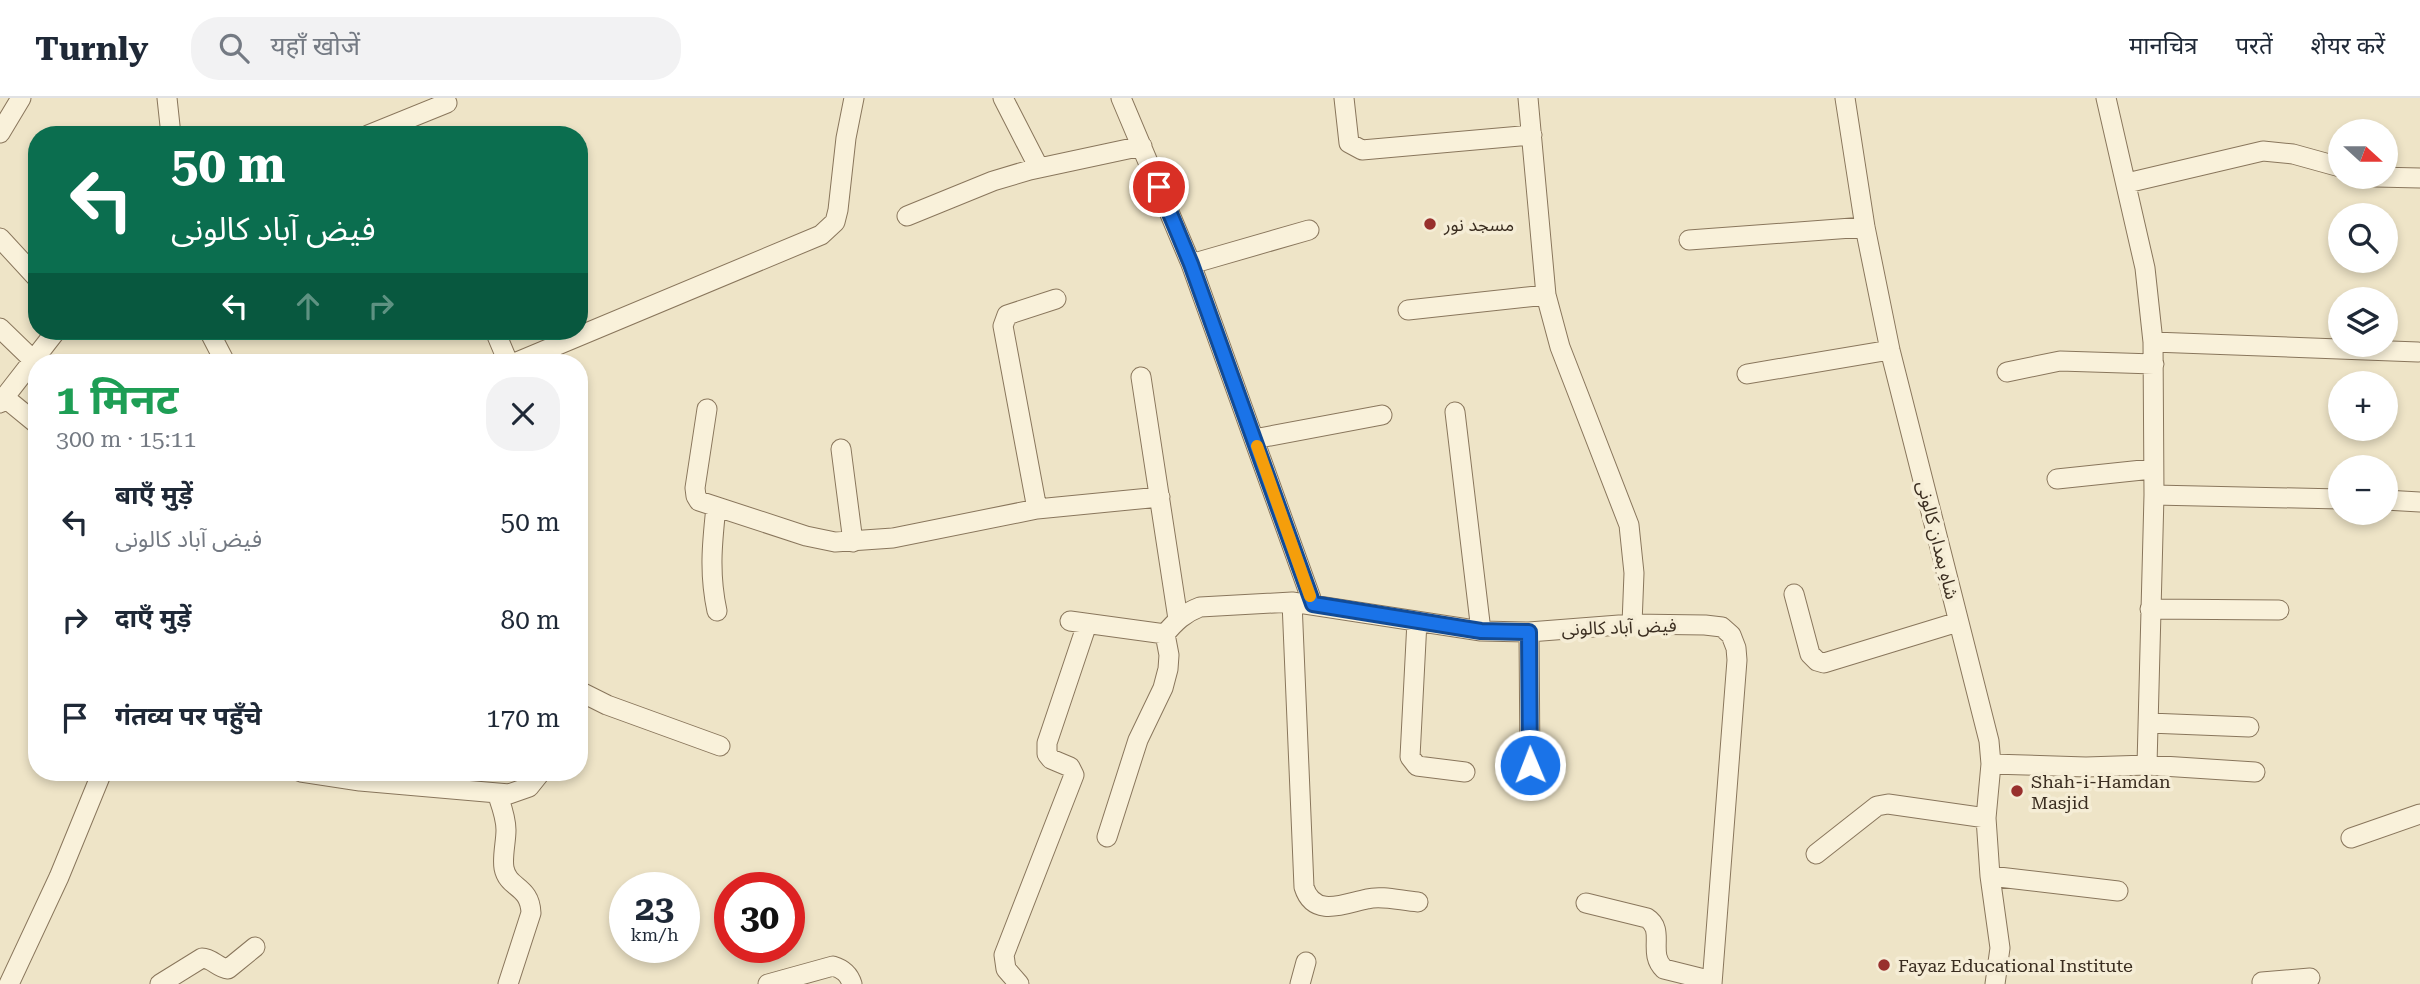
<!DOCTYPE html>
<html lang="hi">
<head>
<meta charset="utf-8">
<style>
  body { margin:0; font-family:"Roboto Serif","Noto Sans Arabic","Noto Sans Devanagari",serif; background:#f2f2f3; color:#1f2937; height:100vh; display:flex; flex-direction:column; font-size:26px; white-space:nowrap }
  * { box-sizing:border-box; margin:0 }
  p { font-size:23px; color:#747a83 }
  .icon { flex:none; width:38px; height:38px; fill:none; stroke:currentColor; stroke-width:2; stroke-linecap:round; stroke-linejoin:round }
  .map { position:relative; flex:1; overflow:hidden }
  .sheet { position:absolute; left:28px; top:256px; width:560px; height:427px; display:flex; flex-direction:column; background:#fff; border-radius:28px; box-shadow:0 4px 10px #0003 }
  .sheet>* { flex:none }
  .top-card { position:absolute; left:28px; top:28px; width:560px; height:214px; border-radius:28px; box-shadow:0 4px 10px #0003; background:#0b6e4f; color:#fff; overflow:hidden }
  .needle { width:46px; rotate:111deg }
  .controls { position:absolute; left:2328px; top:21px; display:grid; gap:14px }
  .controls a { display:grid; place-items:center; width:70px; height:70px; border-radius:50%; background:#fff; box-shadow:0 4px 10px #0003; font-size:35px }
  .speed { position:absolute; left:609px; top:774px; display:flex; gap:14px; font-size:35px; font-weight:700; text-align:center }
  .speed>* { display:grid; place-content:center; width:91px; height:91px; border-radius:50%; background:#fff; box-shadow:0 4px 10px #0003; line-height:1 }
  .speed small { font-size:18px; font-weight:400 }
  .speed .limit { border:10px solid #d22; background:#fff; color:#111 }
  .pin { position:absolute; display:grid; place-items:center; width:60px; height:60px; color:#fff; margin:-30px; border:4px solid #fff; border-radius:50%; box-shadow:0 2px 7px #0007 }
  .me { position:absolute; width:77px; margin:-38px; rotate:359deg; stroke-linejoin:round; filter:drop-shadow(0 0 5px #0008) }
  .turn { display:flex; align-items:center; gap:24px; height:147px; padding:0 28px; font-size:32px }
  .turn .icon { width:91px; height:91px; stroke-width:2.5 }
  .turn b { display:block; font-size:49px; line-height:60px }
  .lanes { display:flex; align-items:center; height:66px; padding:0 28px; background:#0003; justify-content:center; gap:35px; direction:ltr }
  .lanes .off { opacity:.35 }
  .round { display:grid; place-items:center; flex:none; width:74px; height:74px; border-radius:28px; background:#f2f2f3 }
  .head { display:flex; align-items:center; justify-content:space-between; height:119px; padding:0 28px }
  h1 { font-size:42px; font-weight:700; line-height:52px; color:#1e9e55 }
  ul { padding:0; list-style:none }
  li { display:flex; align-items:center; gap:21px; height:98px; padding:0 28px }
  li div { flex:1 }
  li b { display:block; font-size:26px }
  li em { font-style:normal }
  header { display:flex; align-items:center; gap:42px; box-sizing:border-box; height:98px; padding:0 35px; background:#fff; border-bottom:2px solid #e0e1e3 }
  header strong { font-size:33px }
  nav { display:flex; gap:38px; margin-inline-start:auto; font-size:24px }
  .search { width:490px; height:63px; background:#f2f2f3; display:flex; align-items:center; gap:18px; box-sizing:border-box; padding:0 24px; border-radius:28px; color:#747a83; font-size:26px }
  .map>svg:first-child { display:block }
</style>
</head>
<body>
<header>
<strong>Turnly</strong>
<div class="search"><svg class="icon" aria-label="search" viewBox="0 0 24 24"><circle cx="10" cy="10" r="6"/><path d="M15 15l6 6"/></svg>यहाँ खोजें</div>
<nav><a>मानचित्र</a><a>परतें</a><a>शेयर करें</a></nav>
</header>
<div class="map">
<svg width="2420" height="886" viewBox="0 0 2420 886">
  <rect width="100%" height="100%" fill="#eee4c7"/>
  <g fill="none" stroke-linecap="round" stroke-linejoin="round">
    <!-- street casing -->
    <g stroke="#89765c" stroke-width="21">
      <path id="street" d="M167,0L171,37
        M1003,0L1039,70
        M1121,0L1191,166L1313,506
        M1344,0L1349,45L1362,52L1532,37
        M1528,0L1546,197L1560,249L1629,427L1634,475L1632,526
        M1845,0L1865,129L1890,252L1989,643L1991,666L1986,720L1990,778L2000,850L1995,886
        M2106,0L2145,170L2153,244L2154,397L2147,667
        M0,35L21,0
        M368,37L447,5
        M2376,79L2420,80
        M2127,85L2263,53L2293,56L2340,69
        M907,118L993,83L1030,72L1142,48
        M0,140L37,180
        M1689,142L1865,129
        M1191,166L1309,132
        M1408,212L1546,197
        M0,230L33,262
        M209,233L225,264
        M495,233L508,264
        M2153,244L2418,254
        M517,264L821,137L835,124L838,112L846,40L854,0
        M2007,274L2060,263L2154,266
        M1747,276L1890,252
        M1141,279L1178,521
        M4,299L37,326
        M0,305L56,233
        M707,311L695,390L696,398L699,403L806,438L835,444L893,440L1037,411L1160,399
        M1455,314L1481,533
        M1254,341L1382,317
        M841,351L853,444
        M2057,381L2152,371
        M2154,397L2340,401
        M2385,402L2420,404
        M716,409C712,446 709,476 717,513
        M1037,411L1003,228L1007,217L1056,201
        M1794,496L1810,556L1817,563L1824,565L1958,524
        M1292,504L1304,789C1314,821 1346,805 1367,801C1382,797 1402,803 1418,804
        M2150,511L2279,512
        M1070,523L1165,536
        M1417,523L1410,659L1417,668L1465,674
        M1529,534L1530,667
        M1165,536C1175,524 1184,515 1200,509L1292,504L1481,533L1529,534L1632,526L1705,527L1722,529L1731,537L1736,550L1737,562L1712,886
        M579,593L607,607L720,648
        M2149,625L2249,629
        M1991,666L2086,669L2147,667L2255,674
        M301,674L360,683L509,696L529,689L541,674
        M497,695C501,707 506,719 506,732C506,744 502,759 504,770C508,791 530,787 531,815L508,886
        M1107,739L1138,642L1163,590L1168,571L1169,557L1165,536
        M2351,740L2420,716
        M1816,756L1877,708L1888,706L1986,720
        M1990,778L2118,793
        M1586,805L1647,820C1666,832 1647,855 1664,871L1712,883
        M9,886L59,779L102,674
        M160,886L202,860C212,860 218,870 228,871L255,849
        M768,886L833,868C843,871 849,876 852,886
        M1019,886L1006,871L1004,857L1074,677L1070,669L1051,661L1047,656V645L1087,526
        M1300,886L1306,864
        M2263,886L2262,884L2310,880"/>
    </g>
    <!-- street -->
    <use href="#street" stroke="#f9f1da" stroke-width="19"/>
  </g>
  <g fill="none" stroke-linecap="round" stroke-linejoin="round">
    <!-- route casing -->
    <g stroke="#114b97" stroke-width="18">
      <path id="route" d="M1159,89L1191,166L1313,506L1481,533L1529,534L1530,667"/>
    </g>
    <!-- route -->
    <use href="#route" stroke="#1a73e8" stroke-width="12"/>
    <!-- slow -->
    <path stroke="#f59e0b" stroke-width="12" d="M1257,348L1310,498"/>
  </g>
  <!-- markers -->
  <g fill="#98302d" stroke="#f5edd6" stroke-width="2.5">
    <circle cx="1430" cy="126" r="7"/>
    <circle cx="2017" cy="693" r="7"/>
    <circle cx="1884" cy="867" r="7"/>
  </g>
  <g text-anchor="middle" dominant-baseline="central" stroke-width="7" stroke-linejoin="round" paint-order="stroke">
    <!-- poi labels -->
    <g font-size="18" fill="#3a2d20" stroke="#f5edd6" text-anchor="start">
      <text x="1444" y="126">مسجد نور</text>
      <text x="2031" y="683">Shah-i-Hamdan<tspan x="2031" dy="21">Masjid</tspan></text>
      <text x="1898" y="867">Fayaz Educational Institute</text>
    </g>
    <!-- street labels -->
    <g font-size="18" fill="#3a2d20" stroke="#f5edd6">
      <text transform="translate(1938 442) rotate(76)">شاہِ ہمدان کالونی</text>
      <text transform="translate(1619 529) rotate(-2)">فیض آباد کالونی</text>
    </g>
  </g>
</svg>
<div class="controls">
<a><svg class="needle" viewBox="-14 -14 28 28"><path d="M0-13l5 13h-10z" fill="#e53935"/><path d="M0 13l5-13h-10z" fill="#747a83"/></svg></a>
<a><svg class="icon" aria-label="search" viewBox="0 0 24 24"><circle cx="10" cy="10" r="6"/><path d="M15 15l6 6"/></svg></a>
<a><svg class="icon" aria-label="layers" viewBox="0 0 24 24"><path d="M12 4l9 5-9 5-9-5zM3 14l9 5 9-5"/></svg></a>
<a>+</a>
<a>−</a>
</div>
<div class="speed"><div>23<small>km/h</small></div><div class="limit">30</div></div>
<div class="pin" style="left:1159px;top:89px;background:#d93025"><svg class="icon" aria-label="arrive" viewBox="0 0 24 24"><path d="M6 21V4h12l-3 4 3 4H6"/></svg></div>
<svg class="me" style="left:1530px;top:667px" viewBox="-20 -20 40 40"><circle r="17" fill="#1a73e8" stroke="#fff" stroke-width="3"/><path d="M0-11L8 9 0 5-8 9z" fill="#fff"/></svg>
<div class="top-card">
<div class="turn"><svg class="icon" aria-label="left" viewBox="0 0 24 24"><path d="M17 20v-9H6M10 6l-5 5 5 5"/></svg><div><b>50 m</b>فیض آباد کالونی</div></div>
<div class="lanes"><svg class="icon" aria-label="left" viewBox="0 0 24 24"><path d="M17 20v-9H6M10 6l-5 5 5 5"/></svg><svg class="icon off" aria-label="ahead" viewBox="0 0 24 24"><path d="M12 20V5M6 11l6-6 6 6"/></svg><svg class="icon off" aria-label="right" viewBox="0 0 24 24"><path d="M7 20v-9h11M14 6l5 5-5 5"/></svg></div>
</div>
<section class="sheet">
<div class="head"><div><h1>1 मिनट</h1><p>300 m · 15:11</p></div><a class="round"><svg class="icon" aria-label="close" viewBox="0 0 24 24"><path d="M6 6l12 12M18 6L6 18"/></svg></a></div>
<ul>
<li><svg class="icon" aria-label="left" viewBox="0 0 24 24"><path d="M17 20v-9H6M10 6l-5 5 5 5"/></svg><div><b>बाएँ मुड़ें</b><p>فیض آباد کالونی</p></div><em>50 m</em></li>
<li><svg class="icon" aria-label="right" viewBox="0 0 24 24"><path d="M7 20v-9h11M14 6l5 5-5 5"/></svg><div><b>दाएँ मुड़ें</b></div><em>80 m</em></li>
<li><svg class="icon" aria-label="arrive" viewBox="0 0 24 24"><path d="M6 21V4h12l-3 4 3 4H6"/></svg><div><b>गंतव्य पर पहुँचे</b></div><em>170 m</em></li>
</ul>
</section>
</div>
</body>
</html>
